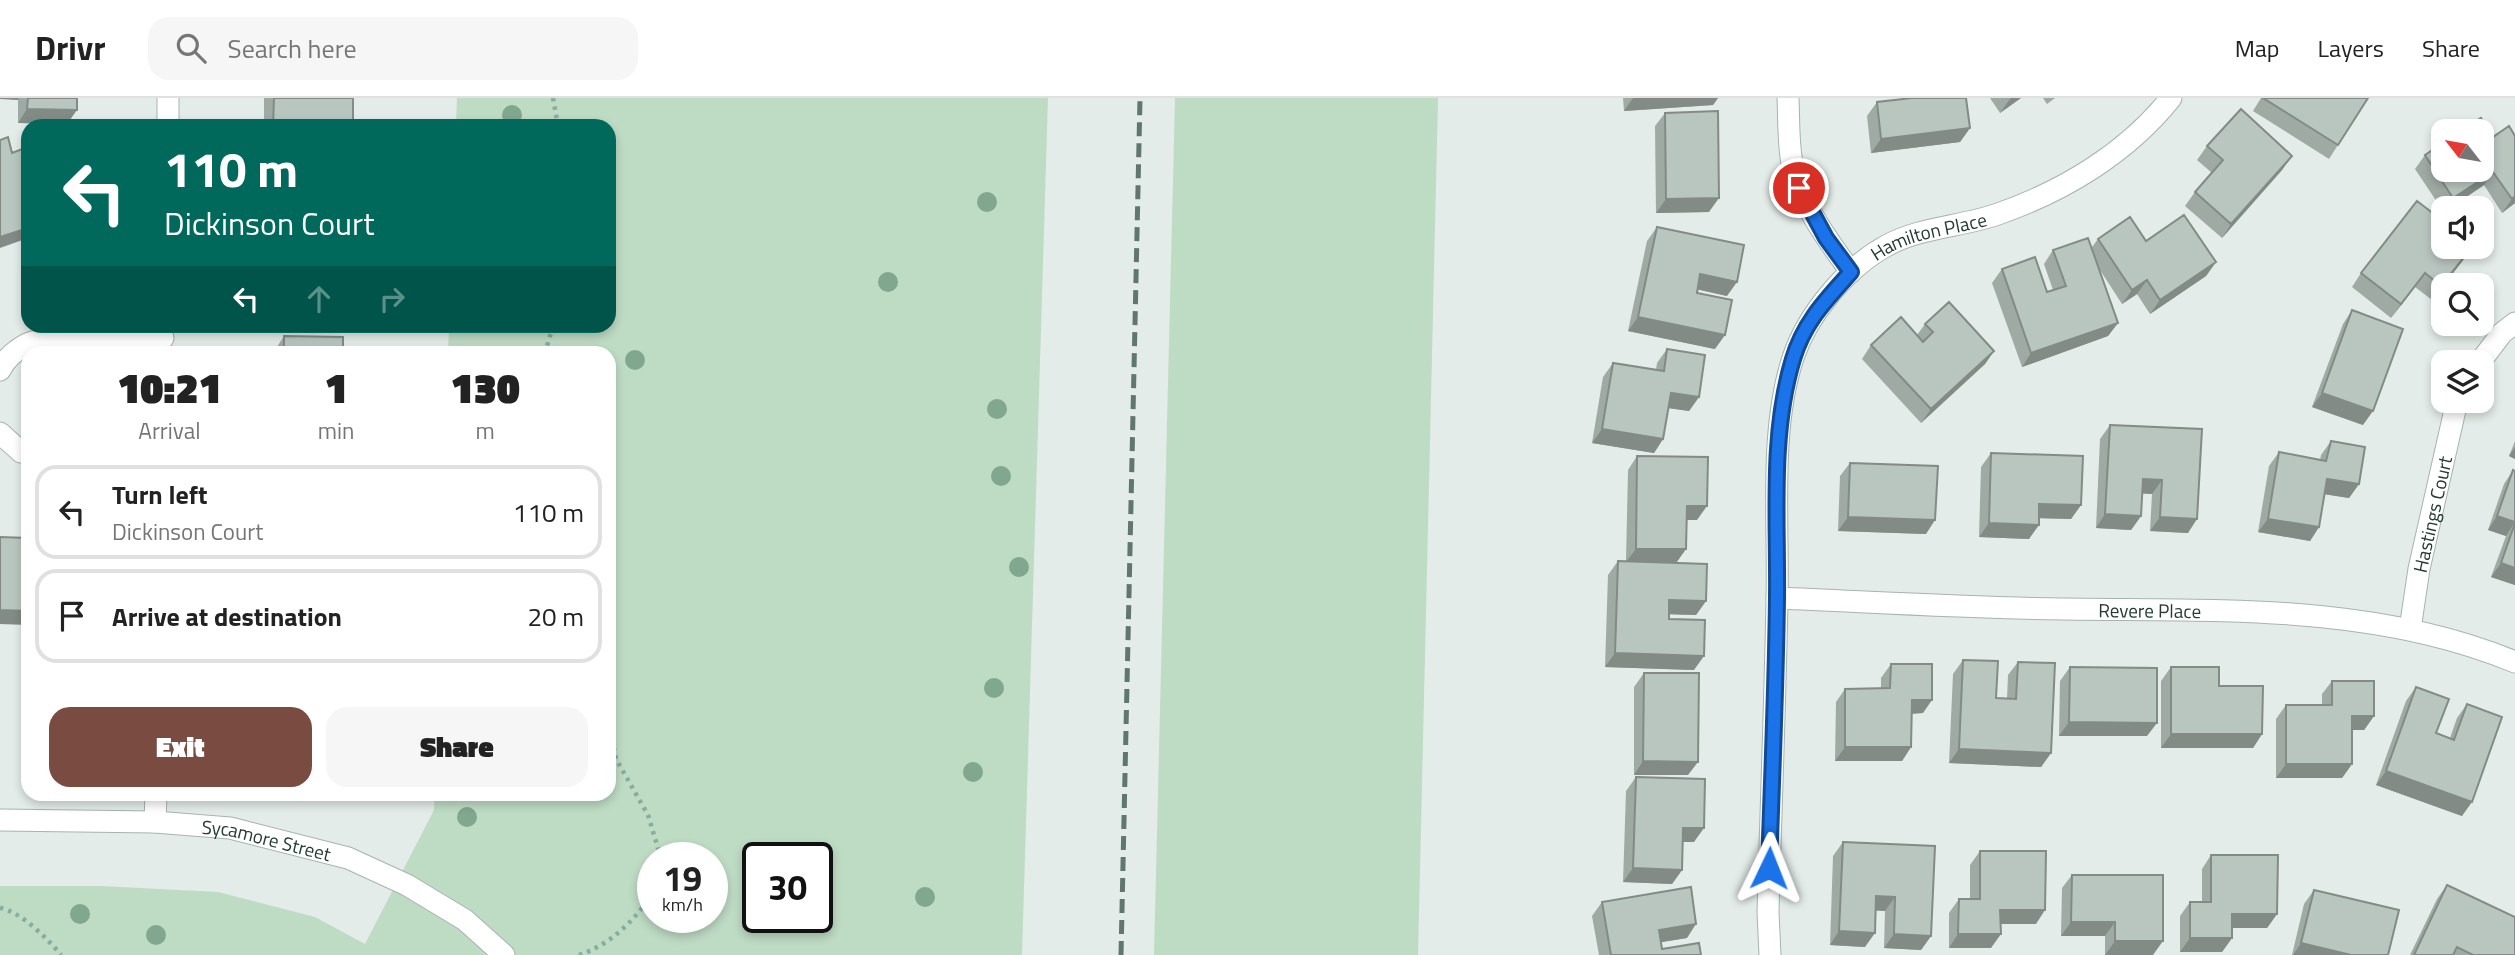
<!DOCTYPE html>
<html lang="en">
<head>
<meta charset="utf-8">
<style>
  body { margin:0; font-family:"Titillium Web",sans-serif; background:#f6f6f6; color:#222; height:100vh; display:flex; flex-direction:column; font-size:26px; white-space:nowrap }
  * { box-sizing:border-box; margin:0 }
  p { font-size:23px; color:#767676 }
  .icon { flex:none; width:38px; height:38px; fill:none; stroke:currentColor; stroke-width:2; stroke-linecap:round; stroke-linejoin:round }
  .map { position:relative; flex:1; overflow:hidden }
  .drawer { position:absolute; left:21px; top:248px; width:595px; height:455px; display:flex; flex-direction:column; background:#fff; border-radius:21px; box-shadow:0 4px 10px #0003 }
  .drawer>* { flex:none }
  .hud { position:absolute; left:21px; top:21px; width:595px; height:214px; border-radius:21px; box-shadow:0 4px 10px #0003; background:#00695c; color:#fff; overflow:hidden }
  .needle { width:46px; rotate:301deg }
  .controls { position:absolute; left:2431px; top:21px; display:grid; gap:14px }
  .controls a { display:grid; place-items:center; width:63px; height:63px; border-radius:14px; background:#fff; box-shadow:0 4px 10px #0003; font-size:35px }
  .speed { position:absolute; left:637px; top:744px; display:flex; gap:14px; font-size:35px; font-weight:700; text-align:center }
  .speed>* { display:grid; place-content:center; width:91px; height:91px; border-radius:50%; background:#fff; box-shadow:0 4px 10px #0003; line-height:1 }
  .speed small { font-size:18px; font-weight:400 }
  .speed .limit { border:4px solid #111; border-radius:10px; background:#fff; color:#111 }
  .pin { position:absolute; display:grid; place-items:center; width:60px; height:60px; color:#fff; margin:-30px; border:4px solid #fff; border-radius:50%; box-shadow:0 2px 7px #0007 }
  .me { position:absolute; width:77px; margin:-38px; rotate:2deg; stroke-linejoin:round; filter:drop-shadow(0 0 5px #0008) }
  .turn { display:flex; align-items:center; gap:24px; height:147px; padding:0 28px; font-size:32px }
  .turn .icon { width:91px; height:91px; stroke-width:2.5 }
  .turn b { display:block; font-size:49px; line-height:60px }
  .lanes { display:flex; align-items:center; height:66px; padding:0 28px; background:#0003; justify-content:center; gap:35px; direction:ltr }
  .lanes .off { opacity:.35 }
  .eta { display:flex; justify-content:space-evenly; align-items:center; height:119px; text-align:center }
  .eta b { font-size:42px; font-weight:800; line-height:49px }
  .action { display:flex; gap:14px; margin-top:auto; padding:14px 28px }
  .action a { flex:1; height:80px; border-radius:21px; background:#7a4c41; color:#fff; font-size:28px; font-weight:800; line-height:80px; text-align:center }
  .action a+a { background:#f6f6f6; color:#222 }
  ul { padding:0; list-style:none }
  li { display:flex; align-items:center; gap:21px; height:94px; margin:0 14px 10px; padding:0 14px; border:4px solid #e0e0e0; border-radius:21px }
  li div { flex:1 }
  li b { display:block; font-size:26px }
  li em { font-style:normal }
  header { display:flex; align-items:center; gap:42px; box-sizing:border-box; height:98px; padding:0 35px; background:#fff; border-bottom:2px solid #e0e0e0 }
  header strong { font-size:33px }
  nav { display:flex; gap:38px; margin-inline-start:auto; font-size:24px }
  .search { width:490px; height:63px; background:#f6f6f6; display:flex; align-items:center; gap:18px; box-sizing:border-box; padding:0 24px; border-radius:21px; color:#767676; font-size:26px }
  .map>svg:first-child { display:block }
</style>
</head>
<body>
<header>
<strong>Drivr</strong>
<div class="search"><svg class="icon" aria-label="search" viewBox="0 0 24 24"><circle cx="10" cy="10" r="6"/><path d="M15 15l6 6"/></svg>Search here</div>
<nav><a>Map</a><a>Layers</a><a>Share</a></nav>
</header>
<div class="map">
<svg width="2515" height="857" viewBox="0 0 2515 857">
  <rect width="100%" height="100%" fill="#e3ece8"/>
  <!-- green -->
  <path fill="#bedbc4" fill-rule="evenodd" d="M457,0H1048L1022,857H0V788H101L218,794L315,819L365,846L434,712V697L609,696V256L448,255L449,228H609V28H456ZM653,760H712V819H653ZM758,760H817V819H758Z
    M1175,0H1438L1418,857H1154Z"/>
  <g fill="none" stroke-linecap="round" stroke-linejoin="round">
    <!-- street casing -->
    <g stroke="#a6b4ae" stroke-width="23">
      <g id="street">
        <path d="M1788,0C1789,21 1788,44 1792,65C1800,105 1827,141 1851,174"/>
        <path d="M168,28V0"/>
        <path d="M2480,264L2502,235L2515,225"/>
        <path d="M0,272C6,260 14,253 27,246C48,235 134,240 163,240"/>
        <path d="M0,335L21,354L28,356"/>
        <path id="s1" d="M1777,500C1873,504 1969,510 2064,511C2215,513 2373,505 2515,564"/>
        <path id="s2" d="M2410,531L2419,471L2457,303"/>
        <path id="s3" d="M0,722L155,724L230,730L348,760L407,787L465,822L504,857"/>
        <path d="M155,724L156,696"/>
        <path id="s4" d="M1770,857L1768,814C1771,710 1775,606 1777,502C1779,426 1769,332 1793,260C1807,217 1846,170 1886,148C1920,129 1961,129 1998,116C2064,93 2127,55 2171,0"/>
      </g>
    </g>
    <!-- path -->
    <path stroke="#87ad9f" stroke-width="4.5" stroke-dasharray="3.5 5" stroke-linecap="butt" d="M553,0L558,28
      M547,256V248L553,228
      M609,624L616,661L648,717L661,760
      M0,810C20,813 48,841 61,857
      M579,857C612,846 633,823 653,796"/>
    <!-- street -->
    <use href="#street" stroke="#fff" stroke-width="21"/>
    <!-- rail -->
    <path stroke="#5f776f" stroke-width="5" stroke-dasharray="14 7" stroke-linecap="butt" d="M1121,857L1140,0"/>
  </g>
  <!-- trees -->
  <g fill="#82a78f">
    <circle cx="512" cy="17" r="10"/>
    <circle cx="987" cy="104" r="10"/>
    <circle cx="888" cy="184" r="10"/>
    <circle cx="635" cy="262" r="10"/>
    <circle cx="997" cy="311" r="10"/>
    <circle cx="1001" cy="378" r="10"/>
    <circle cx="1019" cy="469" r="10"/>
    <circle cx="994" cy="590" r="10"/>
    <circle cx="973" cy="674" r="10"/>
    <circle cx="467" cy="719" r="10"/>
    <circle cx="925" cy="799" r="10"/>
    <circle cx="80" cy="816" r="10"/>
    <circle cx="156" cy="837" r="10"/>
  </g>
  <!-- wall -->
  <path fill="#9faaa5" d="M0,0H77L67,26L18,25V2Z
    M264,0H353V28H264Z
    M1623,0H1718L1713,7L1624,13Z
    M1902,0H1966L1970,30L1960,44L1871,55L1867,18L1877,4L1902,1Z
    M1990,0H2021L2000,15Z
    M2043,0H2055L2047,6Z
    M2261,0H2368L2329,61L2253,13Z
    M1665,15L1709,114L1656,115L1655,28Z
    M2481,20L2515,105L2502,115L2484,87L2450,110H2443V113L2415,71L2425,57Z
    M2207,48L2292,58L2282,72L2222,140L2185,108L2195,94L2212,75L2197,62Z
    M1657,129L1727,198L1697,191V195L1715,251L1628,233L1647,143Z
    M2098,141L2146,143L2216,164L2206,178L2150,216L2137,196L2122,206L2100,172L2118,225L2108,238L2022,269L1992,185L2002,171L2047,194L2053,192L2044,166L2053,152L2092,149Z
    M2464,161L2432,202L2415,189L2391,220L2352,189L2361,175Z
    M2352,212L2363,327L2312,309L2343,226Z
    M1925,226L1994,253L1985,266L1921,325L1862,261L1871,247L1917,237Z
    M284,238L343,256H274L275,252Z
    M1667,251L1699,299L1689,313L1668,310L1663,341L1654,355L1592,345L1603,279L1613,265L1656,272L1657,265Z
    M2110,327L2202,331L2188,435L2150,433L2152,396L2142,395L2141,418L2131,432L2096,430L2100,341Z
    M2331,343L2359,386L2349,400L2324,396L2319,429L2310,443L2258,434L2269,368L2279,354L2320,362L2321,357Z
    M2515,343V361L2509,358Z
    M1991,355L2081,407L2071,421L2039,420L2029,441L1979,439L1981,369Z
    M1637,358L1697,422H1687L1686,451L1676,465L1706,503L1696,517L1669,516V521L1694,572L1605,569L1608,477L1618,463H1626L1628,372Z
    M1850,365L1926,436L1838,433L1840,378Z
    M2513,372L2515,373V487L2491,479L2506,438L2488,432L2504,386Z
    M1963,562L1996,600L2007,601L2008,577L2018,564L2051,655L2041,669L1949,665L1953,576Z
    M1891,566L1923,615L1912,616L1911,649L1902,663H1835L1836,604L1845,591L1881,590V580Z
    M2070,569L2147,638H2059L2060,583Z
    M2171,569L2219,588L2262,636L2253,650H2161V583Z
    M1644,575L1688,677H1634V589Z
    M2332,583L2374,618L2364,632H2352V666L2342,680H2276V621L2286,607H2322V596Z
    M2416,589L2436,635L2450,640L2457,620L2467,606L2462,718L2376,687L2406,603Z
    M1636,679L1694,744H1683L1682,772L1672,786L1623,784L1626,693Z
    M1843,744L1931,838L1921,852L1884,850L1885,813L1876,812L1865,849L1830,847L1833,758Z
    M1980,753L2036,826H2001L1991,850H1949V815L1959,801H1970V767Z
    M2211,757L2277,816L2267,830H2232V840L2222,854H2180V818L2190,804H2202V771Z
    M2072,777L2153,857H2105V838H2061L2062,790Z
    M2447,787L2515,857H2410L2437,801Z
    M2314,792L2388,857H2292L2304,806Z
    M1602,804L1687,840L1661,844L1662,851L1701,857H1599L1592,818Z"/>
  <!-- shaded-wall -->
  <path fill="#828b86" d="M0,0H19L18,2L0,1Z
    M1633,0H1718L1713,7L1624,13Z
    M2011,0H2021L2000,15L2010,1Z
    M27,11L77,12L67,26L18,25Z
    M1970,30L1960,44L1871,55L1881,41Z
    M2292,58L2282,72L2222,140L2231,126Z
    M2493,74L2484,87L2450,110H2446L2453,100Z
    M2515,98V105L2502,115L2512,101Z
    M1719,100L1709,114L1656,115L1666,101Z
    M28,130V140L0,150V139Z
    M2472,149L2464,161L2432,202L2441,188Z
    M2216,164L2206,178L2150,216L2160,202Z
    M2425,175L2415,189L2391,220L2401,206Z
    M1700,176L1737,184L1727,198L1691,190Z
    M2147,182L2137,196L2122,206L2132,192Z
    M1638,219L1725,237L1715,251L1628,233Z
    M2118,225L2108,238L2022,269L2031,255Z
    M1994,253L1985,266L1921,325L1931,311Z
    M1671,295L1699,299L1689,313L1661,309Z
    M2322,295L2373,313L2363,327L2312,309Z
    M1602,331L1663,341L1654,355L1592,345Z
    M2515,349V361L2509,358Z
    M2143,381L2162,382L2152,396L2133,395Z
    M2327,381L2359,386L2349,400L2317,395Z
    M2039,406L2081,407L2071,421L2030,420Z
    M1687,408H1707L1697,422H1677Z
    M2105,416L2141,418L2131,432L2096,430Z
    M2497,418L2515,424L2506,438L2488,432Z
    M1848,419L1935,422L1926,436L1838,433Z
    M2160,419L2197,421L2188,435L2150,433Z
    M2268,421L2319,429L2310,443L2258,434Z
    M1989,425L2039,427L2029,441L1979,439Z
    M1636,451H1686L1676,465L1626,464Z
    M2501,465L2515,470V487L2491,479Z
    M1669,502L1706,503L1696,517L1659,516Z
    M0,512L28,513V527L0,526Z
    M1615,555L1704,558L1694,572L1605,569Z
    M1912,602H1932L1923,615L1902,616Z
    M2352,618H2374L2364,632H2342Z
    M2069,624L2157,625L2147,638H2059Z
    M2171,636H2262L2253,650H2161Z
    M1845,649H1911L1902,663H1835Z
    M1959,651L2051,655L2041,669L1949,665Z
    M1643,663L1698,664L1688,677H1634Z
    M2286,666H2352L2342,680H2276Z
    M2386,673L2472,704L2462,718L2376,687Z
    M1683,730H1704L1694,744H1673Z
    M1633,770L1682,772L1672,786L1623,784Z
    M1876,798L1895,799L1885,813L1866,812Z
    M2000,812H2045L2036,826H1991Z
    M2232,816H2277L2267,830H2222Z
    M2071,824H2115L2105,838H2061Z
    M1696,826L1687,840L1650,846L1659,832Z
    M1839,833L1875,835L1865,849L1830,847Z
    M1894,836L1931,838L1921,852L1884,850Z
    M1958,836H2001L1991,850H1949Z
    M2190,840H2232L2222,854H2180Z
    M2115,843H2163L2153,857H2105Z
    M2301,845L2351,857H2293Z"/>
  <!-- building -->
  <path fill="#b9c6c0" stroke="#828b86" stroke-width="2" d="M28,0H77V12L27,11Z
    M274,0H353V28H273Z
    M1912,0H1966L1970,30L1881,41L1877,4Z
    M2263,0H2368L2338,47Z
    M2241,11L2292,58L2231,126L2195,94L2223,62L2207,48Z
    M1718,13L1719,100L1666,101L1665,15Z
    M2481,20L2493,39L2509,28L2515,38V98L2512,101L2493,74L2453,100L2425,57L2443,45V72H2482V33H2461Z
    M8,39L12,55L28,49V130L0,139V42Z
    M2417,103L2443,123V149H2472L2441,188L2425,175L2401,206L2361,175Z
    M2184,117L2216,164L2160,202L2147,182L2132,192L2098,141L2130,119L2146,143Z
    M1657,129L1744,147L1737,184L1700,176L1697,195L1732,202L1725,237L1638,219Z
    M2088,140L2118,225L2031,255L2002,171L2035,159L2047,194L2066,188L2053,152Z
    M1949,204L1994,253L1931,311L1871,247L1901,219L1923,244L1933,234L1925,226Z
    M2352,212L2403,231L2373,313L2322,295Z
    M284,238L343,239V256H284Z
    M1667,251L1705,257L1699,299L1671,295L1663,341L1602,331L1613,265L1664,273Z
    M2110,327L2202,331L2197,421L2160,419L2162,382L2143,381L2141,418L2105,416Z
    M2331,343L2365,349L2359,386L2327,381L2319,429L2268,421L2279,354L2326,363Z
    M1991,355L2083,358L2081,407L2039,406V427L1989,425Z
    M1637,358L1708,359L1707,408H1687L1686,451H1636Z
    M1850,365L1938,368L1935,422L1848,419Z
    M2513,372L2515,373V424L2497,418Z
    M2515,425V470L2501,465Z
    M0,439L28,440V513L0,512Z
    M1618,463L1707,466L1706,503L1669,502V521L1705,522L1704,558L1615,555Z
    M1963,562L1998,563L1996,600L2016,601L2018,564L2055,565L2051,655L1959,651Z
    M1891,566H1932V602H1912L1911,649H1845V591L1890,590Z
    M2070,569L2157,570V625L2069,624Z
    M2171,569H2219V588H2263L2262,636H2171Z
    M1644,575H1699L1698,664L1643,663Z
    M2332,583H2374V618H2352V666H2286V607H2332Z
    M2416,589L2449,601L2436,635L2454,642L2467,606L2502,619L2472,704L2386,673Z
    M1636,679L1705,681L1704,730H1683L1682,772L1633,770Z
    M1843,744L1935,748L1931,838L1894,836L1895,799L1876,798L1875,835L1839,833Z
    M1980,753H2046L2045,812H2000L2001,836H1958L1959,801H1980Z
    M2211,757H2278L2277,816H2232V840H2190V804H2211Z
    M2072,777H2163V843H2115V824H2071Z
    M2447,787L2515,819V857H2473L2457,849L2453,857H2414Z
    M1691,789L1696,826L1659,832L1662,851L1699,845L1701,857H1611L1602,804Z
    M2314,792L2399,812L2388,857H2351L2301,845Z"/>
  <g fill="none" stroke-linecap="round" stroke-linejoin="round">
    <!-- route casing -->
    <g stroke="#114b97" stroke-width="18">
      <path id="route" d="M1769,770C1772,680 1776,590 1777,499C1778,421 1770,337 1793,261C1804,224 1826,202 1851,174L1826,140L1799,90"/>
    </g>
    <!-- route -->
    <use href="#route" stroke="#1a73e8" stroke-width="12"/>
  </g>
  <g text-anchor="middle" dominant-baseline="central" stroke-width="5" stroke-linejoin="round" paint-order="stroke">
    <!-- street labels -->
    <g font-size="19" fill="#243c34" stroke="#f4f8f6">
      <text stroke="none"><textPath href="#s4" startOffset="791">Hamilton Place</textPath></text>
      <text stroke="none"><textPath href="#s2" startOffset="117">Hastings Court</textPath></text>
      <text stroke="none"><textPath href="#s1" startOffset="373">Revere Place</textPath></text>
      <text stroke="none"><textPath href="#s3" startOffset="268">Sycamore Street</textPath></text>
    </g>
  </g>
</svg>
<div class="controls">
<a><svg class="needle" viewBox="-14 -14 28 28"><path d="M0-13l5 13h-10z" fill="#e53935"/><path d="M0 13l5-13h-10z" fill="#767676"/></svg></a>
<a><svg class="icon" aria-label="sound" viewBox="0 0 24 24"><path d="M4 9h4l5-4v14l-5-4H4zM17 9q2 3 0 6"/></svg></a>
<a><svg class="icon" aria-label="search" viewBox="0 0 24 24"><circle cx="10" cy="10" r="6"/><path d="M15 15l6 6"/></svg></a>
<a><svg class="icon" aria-label="layers" viewBox="0 0 24 24"><path d="M12 4l9 5-9 5-9-5zM3 14l9 5 9-5"/></svg></a>
</div>
<div class="speed"><div>19<small>km/h</small></div><div class="limit">30</div></div>
<div class="pin" style="left:1799px;top:90px;background:#d93025"><svg class="icon" aria-label="arrive" viewBox="0 0 24 24"><path d="M6 21V4h12l-3 4 3 4H6"/></svg></div>
<svg class="me" style="left:1769px;top:770px" viewBox="-20 -20 40 40"><path d="M0-17L14 15 0 8-14 15z" fill="#1a73e8" stroke="#fff" stroke-width="4"/></svg>
<div class="hud">
<div class="turn"><svg class="icon" aria-label="left" viewBox="0 0 24 24"><path d="M17 20v-9H6M10 6l-5 5 5 5"/></svg><div><b>110 m</b>Dickinson Court</div></div>
<div class="lanes"><svg class="icon" aria-label="left" viewBox="0 0 24 24"><path d="M17 20v-9H6M10 6l-5 5 5 5"/></svg><svg class="icon off" aria-label="ahead" viewBox="0 0 24 24"><path d="M12 20V5M6 11l6-6 6 6"/></svg><svg class="icon off" aria-label="right" viewBox="0 0 24 24"><path d="M7 20v-9h11M14 6l5 5-5 5"/></svg></div>
</div>
<section class="drawer">
<div class="eta">
<div><b>10:21</b><p>Arrival</p></div>
<div><b>1</b><p>min</p></div>
<div><b>130</b><p>m</p></div>
</div>
<ul>
<li><svg class="icon" aria-label="left" viewBox="0 0 24 24"><path d="M17 20v-9H6M10 6l-5 5 5 5"/></svg><div><b>Turn left</b><p>Dickinson Court</p></div><em>110 m</em></li>
<li><svg class="icon" aria-label="arrive" viewBox="0 0 24 24"><path d="M6 21V4h12l-3 4 3 4H6"/></svg><div><b>Arrive at destination</b></div><em>20 m</em></li>
</ul>
<div class="action"><a>Exit</a><a>Share</a></div>
</section>
</div>
</body>
</html>
